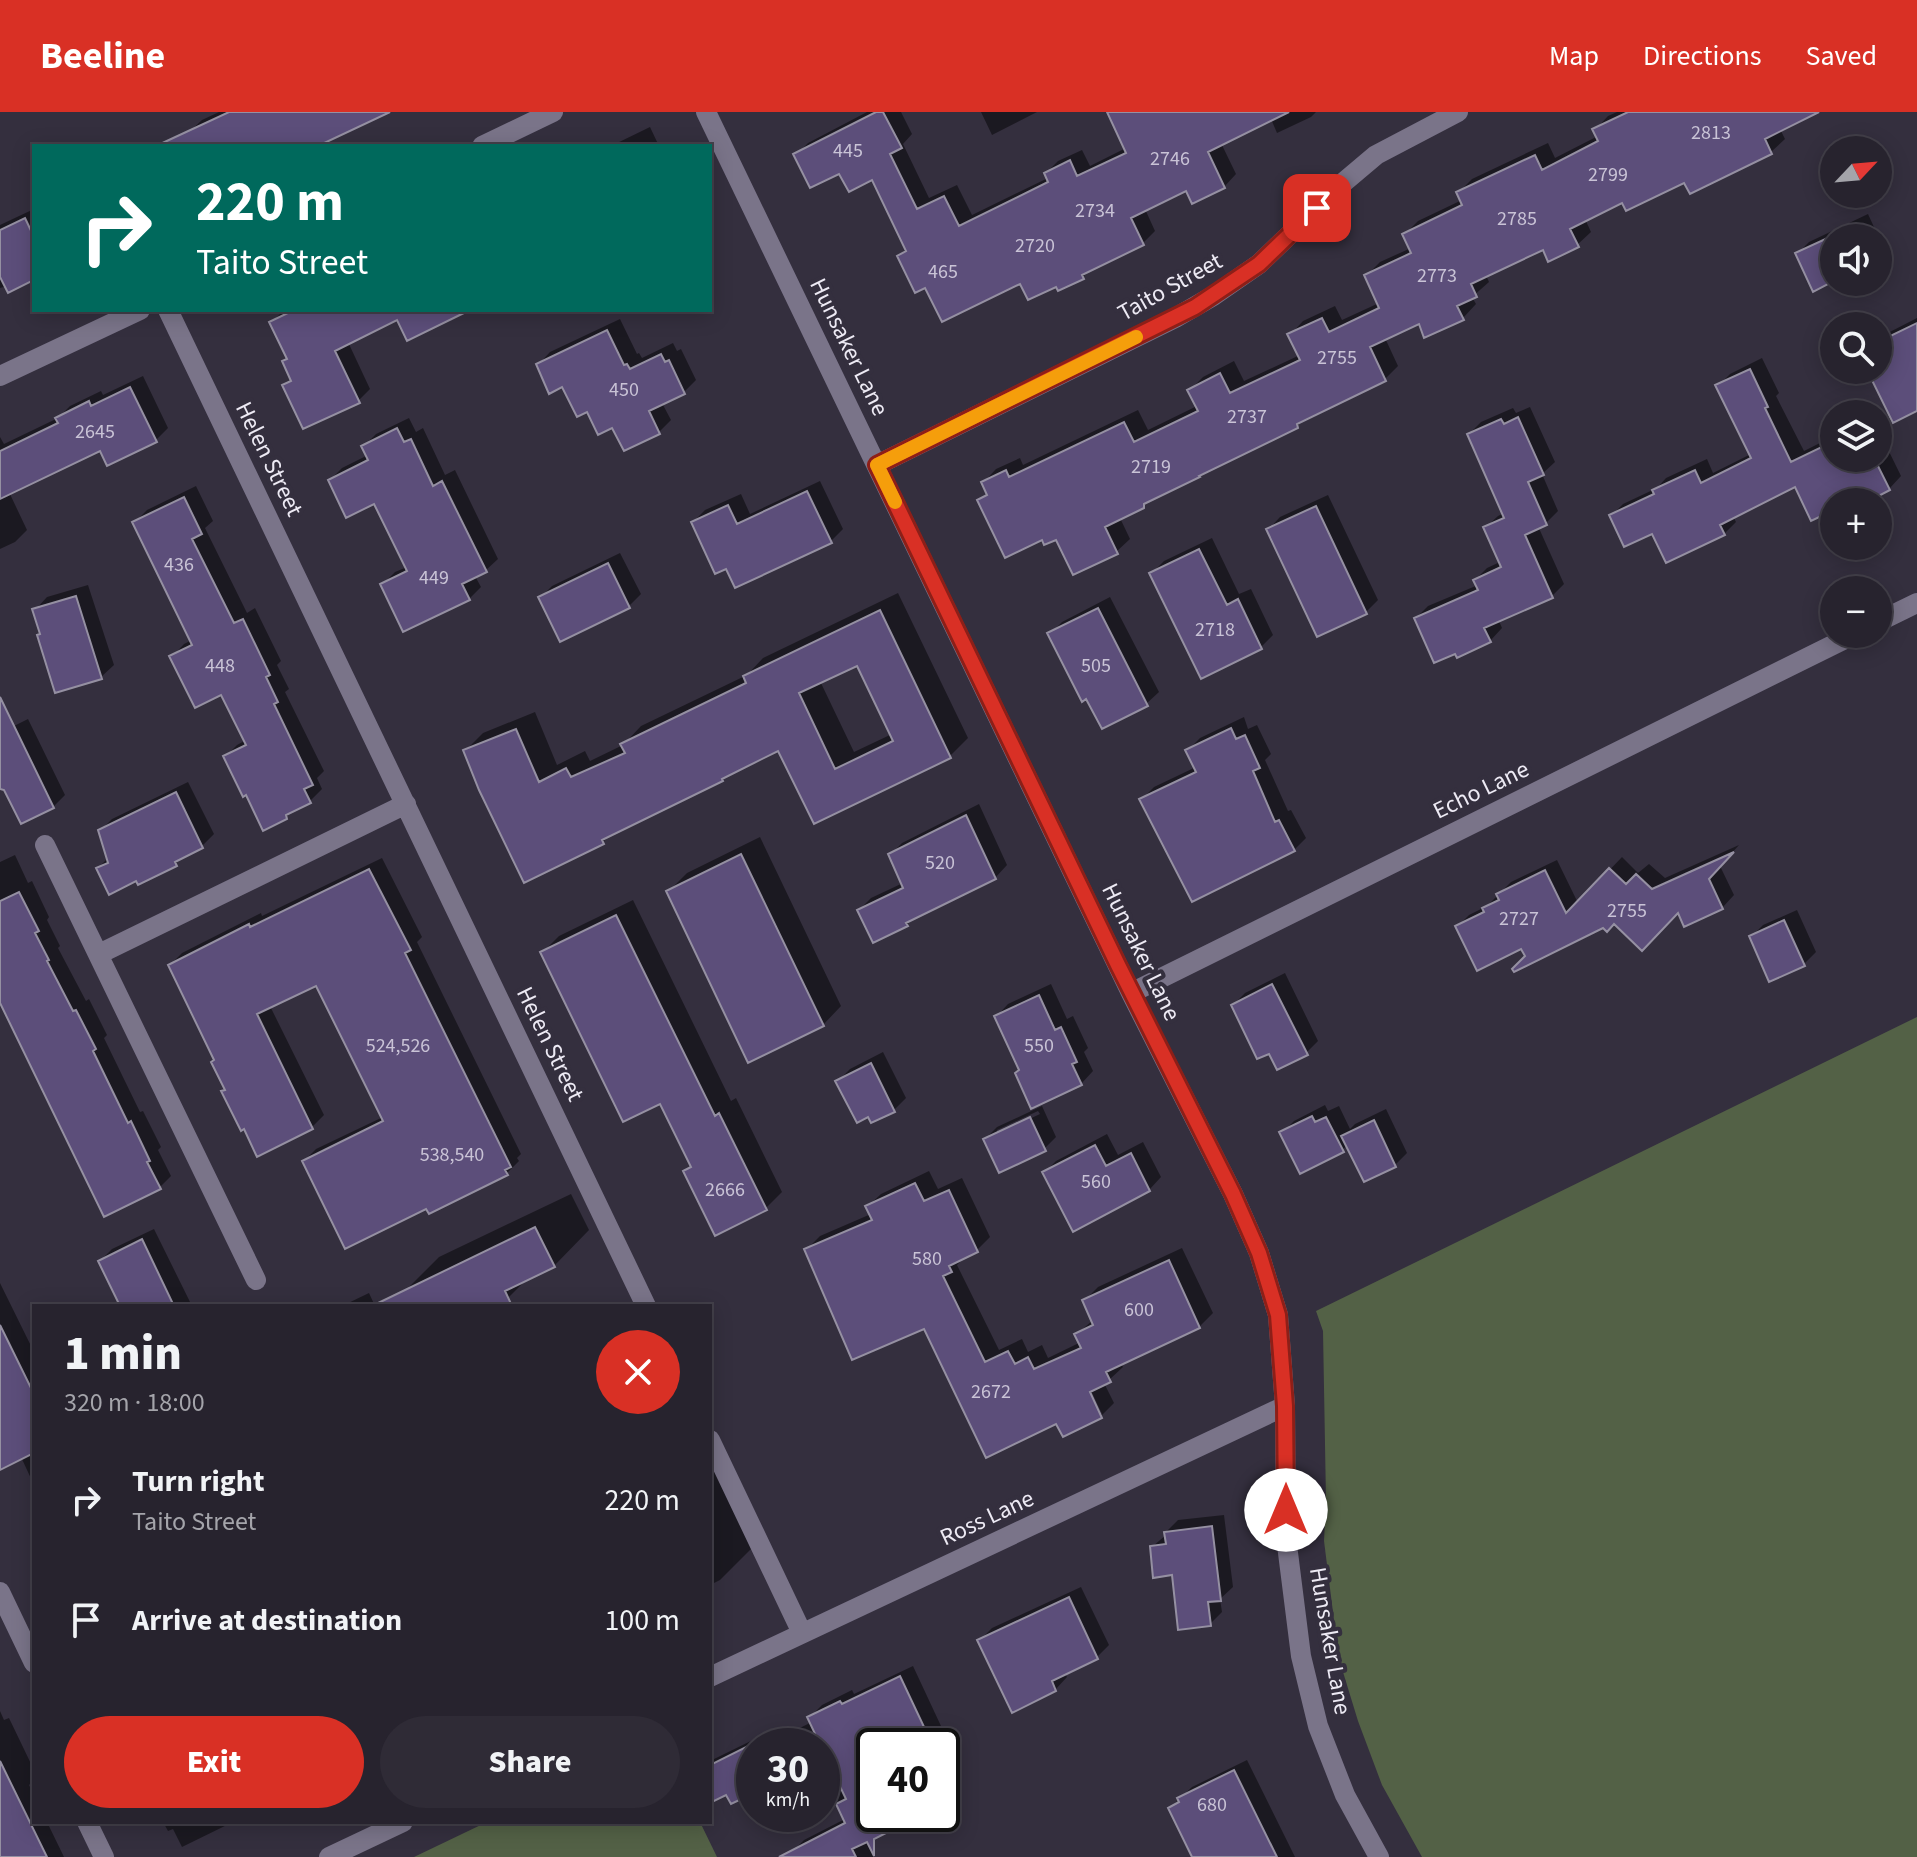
<!DOCTYPE html>
<html lang="en">
<head>
<meta charset="utf-8">
<style>
  body { margin:0; font-family:"Source Sans 3",sans-serif; background:#2f2b36; color:#f1f3f6; height:100vh; display:flex; flex-direction:column; font-size:30px; white-space:nowrap }
  * { box-sizing:border-box; margin:0 }
  p { font-size:26px; color:#a4a4aa }
  .icon { flex:none; width:44px; height:44px; fill:none; stroke:currentColor; stroke-width:2; stroke-linecap:round; stroke-linejoin:round }
  .map { position:relative; flex:1; overflow:hidden }
  .sheet { position:absolute; left:32px; top:1192px; width:680px; height:520px; display:flex; flex-direction:column; background:#27232e; border-radius:0px; box-shadow:0 4px 20px #0003,0 0 0 2px #43404a }
  .sheet>* { flex:none }
  .banner { position:absolute; left:32px; top:32px; width:680px; height:168px; border-radius:0px; box-shadow:0 4px 20px #0003,0 0 0 2px #43404a; background:#00695c; color:#fff; overflow:hidden }
  .needle { width:52px; rotate:64deg }
  .tools { position:absolute; left:1820px; top:24px; display:grid; gap:16px }
  .tools a { display:grid; place-items:center; width:72px; height:72px; border-radius:50%; background:#27232e; box-shadow:0 4px 20px #0003,0 0 0 2px #43404a; font-size:40px }
  .speed { position:absolute; left:736px; top:1616px; display:flex; gap:16px; font-size:40px; font-weight:700; text-align:center }
  .speed>* { display:grid; place-content:center; width:104px; height:104px; border-radius:50%; background:#27232e; box-shadow:0 4px 20px #0003,0 0 0 2px #43404a; line-height:1 }
  .speed small { font-size:20px; font-weight:400 }
  .speed .limit { border:4px solid #111; border-radius:12px; background:#fff; color:#111 }
  .pin { position:absolute; display:grid; place-items:center; width:68px; height:68px; color:#fff; margin:-34px; border-radius:16px; box-shadow:0 4px 12px #0006 }
  .me { position:absolute; width:88px; margin:-44px; rotate:0deg; stroke-linejoin:round; filter:drop-shadow(0 0 6px #0008) }
  .turn { display:flex; align-items:center; gap:28px; height:168px; padding:0 32px; font-size:36px }
  .turn .icon { width:104px; height:104px; stroke-width:2.5 }
  .turn b { display:block; font-size:56px; line-height:68px }
  .round { display:grid; place-items:center; flex:none; width:84px; height:84px; border-radius:42px; background:#2f2b36 }
  .overview { display:flex; align-items:center; justify-content:space-between; height:136px; padding:0 32px }
  h1 { font-size:48px; font-weight:800; line-height:60px }
  .button { display:flex; gap:16px; margin-top:auto; padding:16px 32px }
  .button a { flex:1; height:92px; border-radius:48px; background:#d93025; color:#fff; font-size:32px; font-weight:800; line-height:92px; text-align:center }
  .button a+a { background:#2f2b36; color:#f1f3f6 }
  ul { padding:0; list-style:none }
  li { display:flex; align-items:center; gap:24px; height:120px; padding:0 32px }
  li div { flex:1 }
  li b { display:block; font-size:30px }
  li em { font-style:normal }
  header { display:flex; align-items:center; gap:48px; box-sizing:border-box; height:112px; padding:0 40px; background:#d93025; color:#fff }
  header strong { font-size:38px }
  nav { display:flex; gap:44px; margin-inline-start:auto; font-size:28px }
  .map>svg:first-child { display:block }
</style>
</head>
<body>
<header>
<strong>Beeline</strong>
<nav><a>Map</a><a>Directions</a><a>Saved</a></nav>
</header>
<div class="map">
<svg width="1917" height="1745" viewBox="0 0 1917 1745">
  <rect width="100%" height="100%" fill="#342f3e"/>
  <!-- green -->
  <path fill="#536146" d="M1917,905V1745H1422L1382,1673L1358,1609L1343,1560L1335,1516L1324,1429L1326,1389L1323,1219L1316,1199Z
    M487,1710H700L717,1745H414Z"/>
  <!-- shadow -->
  <path fill="#0007" fill-rule="evenodd" d="M219,0H381L314,34H160L188,21L202,8Z
    M867,0H901L912,22L903,32L929,86L957,73L972,103L1048,66L1046,61L1058,49L1082,38L1090,54L1126,36L1141,0H1316L1311,5L1277,21L1271,7L1221,31L1236,62L1224,75L1186,76L1145,97L1155,119L1143,131L1093,155L1083,165L1059,177L1057,172L1021,169L926,173L899,144L907,136L873,66L840,59L796,43L808,31Z
    M981,0H1037L992,23Z
    M1617,0H1814L1780,17L1785,27L1771,40L1623,88L1585,107L1591,120L1577,133L1543,135L1486,163L1489,170L1472,185L1476,192L1463,206L1420,210L1385,226L1398,254L1385,267L1307,305L1297,314L1150,387L1143,394L1120,406L1130,427L1116,440L1057,425H1043L979,389L988,380L983,371L996,357L1020,346L1023,353L1138,298L1148,318L1197,294L1190,278L1203,265L1234,249L1244,269L1300,243L1290,223L1303,209L1335,194L1342,208L1379,191L1366,164L1380,150L1411,136L1405,122L1418,109L1462,88L1459,80L1472,67L1548,31L1555,46L1598,24L1595,18L1608,4Z
    M650,15L659,34H611Z
    M34,97V166L0,176V113Z
    M1868,102L1884,137L1878,143V126H1834V167L1797,142L1809,130Z
    M284,198H442L398,206L348,230L370,277L358,289L285,274L292,266L289,246L272,210Z
    M1917,206V297L1870,258H1878V228L1882,224Z
    M620,207L637,242L639,241L642,246L673,231L677,239L681,237L696,268L684,280L662,291L671,308L659,320L613,313L588,298L563,272L538,253L550,240Z
    M1762,246L1779,281L1776,284L1804,339L1834,324V346H1878V317L1901,364L1889,377L1862,390H1834V395L1796,372L1733,404L1736,410L1724,422L1653,419L1611,404L1623,392L1657,376L1666,366L1707,347L1713,361L1751,342L1718,274L1730,262Z
    M143,264L168,316L156,328L100,337L9,380L27,418L15,430L0,437V325L4,332L58,306L70,294L101,279L103,283Z
    M1530,295L1555,350L1542,362L1558,399L1546,411L1538,414L1564,472L1552,484L1499,509L1502,516L1490,529L1416,506L1428,494L1478,473L1475,468L1487,456L1500,450L1485,416L1498,404L1504,401L1469,322L1481,310L1513,296L1516,301Z
    M409,306L416,320L423,316L445,363L455,358L498,447L485,459L475,464L481,475L469,487L383,472L395,460L407,455L375,390L330,368L342,356L368,343L364,334L376,322Z
    M820,369L843,417L831,429L727,454L693,410L705,398L741,382L750,402Z
    M196,374L213,409L205,416L247,501L255,496L281,549L277,553L289,577L285,580L324,659L317,666L322,677L310,689L294,697L286,705L225,645L237,633L246,628L222,581L172,545L184,532L192,528L135,410L147,398Z
    M1328,383L1378,488L1366,500L1268,418L1280,405Z
    M1212,426L1239,482L1251,477L1273,523L1261,535L1202,564L1152,461L1164,449Z
    M620,441L641,482L629,494L540,486L552,474Z
    M88,473L114,553L101,565L42,521L35,498L47,485Z
    M898,481L968,626L950,644L815,709L779,637L727,662L722,668L612,721L603,730L465,639L483,621L535,600L557,653L585,639L590,649L623,633L641,614L747,563L763,546ZM858,551L892,622L854,640L820,569Z
    M1110,485L1159,580L1146,592L1050,522L1062,510Z
    M1244,605L1248,617L1257,613L1271,642L1265,648L1288,699L1291,698L1306,726L1294,738L1142,687L1154,675L1196,655L1188,638L1200,626Z
    M28,607L65,683L53,695L4,673L0,675V616L2,620Z
    M188,670L214,722L202,734L185,743L175,752L137,767L98,756L108,746L100,719L112,707Z
    M979,692L1007,753L995,766L915,805L907,813L859,798L871,786L903,771L890,743L902,731Z
    M760,725L841,894L823,913L668,780L687,761Z
    M1739,733L1720,754L1734,783L1722,796L1679,798L1604,814L1527,844L1522,835L1457,815L1469,803L1487,794L1511,770L1557,748L1578,791L1622,745L1638,761L1649,752L1665,766Z
    M15,743L28,771L32,769L49,805L47,808L60,834L58,836L86,889L89,887L107,923L104,926L140,1000L143,999L161,1035L158,1038L171,1064L159,1076L0,886V750Z
    M382,746L422,825L417,830L521,1042L517,1046L519,1049L507,1061L430,1100L427,1095L304,1049L316,1037L383,1005L317,871L270,894L324,1003L312,1015L226,977L216,947L170,853L182,841L261,801L262,804Z
    M633,788L731,989L736,986L782,1080L766,1096L685,1059L692,1053L661,990L543,840L559,824Z
    M1797,798L1816,840L1804,852L1751,825L1763,813Z
    M1285,861L1318,929L1306,941L1270,939L1233,893L1245,881Z
    M1051,872L1067,907L1073,904L1088,936L1084,940L1093,959L1081,972L1021,957L996,905L1008,892Z
    M883,940L906,986L894,998L868,1002L838,969L850,957Z
    M1325,993L1328,999L1339,994L1350,1017L1355,1012L1386,997L1407,1041L1395,1053L1365,1068L1348,1033L1342,1038L1282,1021L1294,1009Z
    M1042,994L1056,1025L1044,1037L985,1027L997,1015ZM1038,999L1040,1002L997,1022V1018Z
    M1107,1022L1118,1043L1143,1030L1161,1065L1149,1078L1074,1117L1044,1061L1056,1049Z
    M929,1059L938,1077L962,1066L990,1125L977,1138L965,1145L957,1153L999,1238L1022,1227L1028,1240L1042,1233L1048,1246L1081,1230L1077,1222L1093,1208L1084,1189L1098,1175L1182,1136L1213,1201L1199,1215L1121,1251L1123,1255L1109,1268L1104,1271L1114,1291L1101,1304L1057,1309L925,1214L806,1138L820,1124L871,1102L867,1095L881,1082ZM1087,1270L1102,1302H1098L1083,1272Z
    M571,1082L589,1118L554,1154L528,1166L508,1186L491,1194H385L403,1181L439,1145Z
    M154,1117L192,1194H122L100,1149L112,1137Z
    M0,1171L34,1240V1373L21,1345L0,1355Z
    M369,1181L375,1194H342Z
    M710,1340L755,1433L720,1468L710,1473Z
    M1224,1403L1233,1475L1220,1487L1222,1500L1210,1512L1152,1435L1167,1422L1166,1420L1178,1408Z
    M1081,1475L1109,1533L1097,1545L1065,1561L1067,1565L1055,1578L980,1528L992,1516Z
    M913,1554L941,1614L929,1626L912,1634H874V1702H899L901,1705L888,1717L866,1728L874,1745H794L792,1740L804,1728L845,1707L822,1659V1634H754V1678L727,1681L710,1689V1649L767,1621L771,1630L812,1610L810,1605L822,1593L852,1578L854,1582Z
    M0,1599L4,1608L9,1606L34,1658V1668L29,1673L34,1683V1710H47L64,1745H0Z
    M1247,1648L1295,1745H1194L1170,1696L1192,1675Z
    M163,1710H233L182,1735L173,1717L168,1719Z"/>
  <!-- building -->
  <path fill="#5c4e7a" stroke="#9590a2" stroke-width="2" fill-rule="evenodd" d="M229,0H390L318,34H156Z
    M876,0H883L902,36L890,42L917,97L944,84L959,114L1048,70L1044,61L1070,48L1077,64L1126,41L1107,0H1289L1208,40L1225,76L1192,92L1186,79L1131,106L1144,133L1082,163L1084,167L1058,179L1056,175L1028,188L1020,172L942,210L925,176L915,181L897,144L906,139L872,68L849,80L839,62L810,76L793,42Z
    M1628,0H1819L1765,27L1772,42L1690,82L1684,71L1626,99L1622,91L1570,117L1579,135L1548,150L1543,138L1471,172L1477,185L1457,194L1464,208L1424,226L1419,212L1370,235L1386,269L1297,312L1298,316L1199,364L1200,365L1144,392V396L1105,415L1118,442L1073,463L1056,428L1044,433L1042,428L1005,446L977,388L987,383L981,370L1006,358L1009,365L1124,310L1134,330L1198,299L1187,278L1220,261L1230,281L1300,248L1287,222L1322,206L1329,220L1379,196L1364,163L1411,141L1402,122L1462,93L1456,80L1535,43L1542,58L1598,29L1592,17Z
    M25,106L34,125V168L8,181L0,165V118Z
    M1834,123V169L1813,180L1795,141Z
    M294,198H470L407,229L397,208L335,239L360,291L303,317L282,273L291,269L282,249L287,247L269,210Z
    M1917,211V299L1893,311L1867,258H1878V230Z
    M607,218L624,253L627,252L630,257L661,242L665,250L669,248L685,282L649,299L660,322L624,339L612,316L598,323L587,300L577,305L562,275L549,282L536,252Z
    M1750,257L1768,295L1765,296L1791,350L1834,329V346H1874L1890,378L1867,390H1834V398L1811,409L1795,375L1720,413L1725,423L1666,451L1652,422L1624,435L1609,403L1654,382L1652,378L1695,358L1701,371L1751,346L1715,273Z
    M130,275L157,330L107,354L100,339L0,387V339L58,311L55,306L89,289L91,294Z
    M1518,305L1544,363L1528,370L1547,413L1525,423L1553,486L1484,516L1491,530L1457,546L1455,542L1434,551L1414,506L1478,478L1473,468L1501,455L1483,415L1504,406L1467,322L1501,307L1504,312Z
    M397,316L404,330L411,327L433,374L442,369L487,460L462,472L470,488L403,520L380,472L407,459L374,392L346,406L328,368L368,348L361,334Z
    M807,379L832,431L735,476L726,457L715,462L691,410L728,393L737,412Z
    M184,385L202,422L192,427L234,511L243,507L270,563L266,565L278,590L274,592L313,673L304,677L311,691L286,703L287,707L263,719L246,683L243,685L223,644L246,633L221,583L195,596L169,544L192,533L132,410Z
    M1316,394L1367,502L1317,525L1266,417Z
    M1199,437L1227,493L1238,487L1262,537L1201,567L1149,461Z
    M608,451L630,496L560,530L538,485Z
    M76,484L102,567L55,581L37,523L40,522L32,497Z
    M1098,496L1148,594L1102,617L1086,587L1082,590L1047,521Z
    M880,498L951,646L814,712L778,639L722,667L723,669L602,728L604,732L524,771L479,678L463,638L516,617L539,670L566,656L571,665L625,641L620,632L746,571L743,564ZM857,554L893,629L835,657L799,581Z
    M0,585L54,696L21,712L4,678L0,677Z
    M1231,616L1236,627L1245,623L1260,656L1253,659L1275,710L1279,708L1295,739L1192,790L1139,687L1196,660L1185,638Z
    M176,680L203,736L175,750L177,754L138,773L136,769L109,783L96,756L108,751L98,718Z
    M966,703L996,767L906,811L908,814L873,831L857,798L903,776L888,742Z
    M1734,740L1709,767L1723,797L1684,815L1678,801L1642,839L1614,812L1607,820L1603,816L1514,860L1512,857L1525,844L1521,837L1477,859L1455,814L1484,800L1482,796L1499,788L1496,782L1545,758L1566,801L1609,756L1626,772L1636,762L1652,777Z
    M741,742L824,914L748,951L666,779Z
    M369,757L411,838L405,841L511,1055L505,1058L508,1063L429,1102L426,1097L345,1137L302,1049L383,1009L316,874L257,902L313,1017L257,1045L244,1017L241,1019L221,979L225,978L211,950L214,948L168,853L249,812L250,815Z
    M19,780L39,819L35,821L49,848L47,849L73,899L76,898L96,937L93,939L128,1011L131,1009L150,1049L147,1050L161,1077L104,1105L0,891V789Z
    M616,803L715,1004L719,1001L767,1098L715,1124L683,1059L691,1055L660,992L623,1010L540,840Z
    M1784,808L1805,854L1769,870L1749,824Z
    M1272,872L1308,943L1277,958L1269,942L1257,947L1231,893Z
    M1039,883L1055,918L1061,915L1077,950L1072,952L1082,973L1031,997L1015,961L1019,958L994,904Z
    M871,951L895,1000L871,1011L868,1005L857,1011L835,969Z
    M1312,1004L1315,1010L1326,1005L1344,1040L1300,1062L1279,1020Z
    M1030,1005L1046,1039L999,1061L983,1027Z
    M1374,1008L1396,1055L1364,1070L1341,1024Z
    M1095,1033L1106,1054L1131,1041L1150,1079L1073,1120L1042,1060Z
    M915,1071L924,1089L949,1078L978,1140L949,1154L952,1160L943,1164L985,1250L1008,1239L1015,1252L1028,1245L1034,1257L1081,1236L1074,1222L1093,1213L1082,1188L1169,1148L1200,1216L1106,1260L1111,1270L1090,1280L1102,1306L1063,1325L1056,1312L986,1346L924,1217L852,1248L804,1137L872,1108L865,1094Z
    M535,1115L555,1155L505,1179L512,1194H372Z
    M142,1127L174,1194H120L98,1149Z
    M0,1213L34,1282V1341L0,1358Z
    M1212,1414L1221,1489L1208,1490L1211,1514L1178,1518L1172,1463L1153,1466L1150,1434L1166,1432L1164,1420Z
    M1069,1485L1098,1547L1052,1569L1056,1579L1012,1601L977,1528Z
    M900,1564L933,1634H874V1702H882L890,1719L874,1727V1744L867,1730L852,1737L856,1745H779L845,1711L836,1692L846,1687L807,1605L840,1589L842,1592Z
    M754,1631V1681L731,1692L726,1683L710,1691V1653Z
    M0,1649L47,1745H0Z
    M1234,1658L1277,1745H1192L1168,1696L1179,1690L1177,1686Z"/>
  <g fill="none" stroke-linecap="round" stroke-linejoin="round">
    <!-- minor -->
    <path stroke="#7a7489" stroke-width="20" d="M706,0L1131,881L1233,1082L1259,1141L1278,1203L1285,1294L1286,1425L1301,1544L1318,1614L1345,1683L1379,1745
      M482,34L553,0
      M168,198L646,1194
      M0,264L140,198
      M877,353L1175,206L1213,184L1259,152L1344,70L1376,43L1458,0
      M1878,510L1917,491
      M45,733L256,1168
      M99,842L406,692
      M1131,881L1855,522
      M710,1328L802,1521
      M0,1480L34,1551
      M710,1565L1285,1294
      M87,1710L104,1745
      M329,1745L403,1710"/>
  </g>
  <g fill="none" stroke-linecap="round" stroke-linejoin="round">
    <!-- route casing -->
    <g stroke="#8d1f18" stroke-width="20">
      <path id="route" d="M1286,1398L1285,1294L1278,1203L1259,1141L1233,1082L1118,853L877,353L1195,195L1259,152L1317,96"/>
    </g>
    <!-- route -->
    <use href="#route" stroke="#d93025" stroke-width="14"/>
    <!-- slow -->
    <path stroke="#f59e0b" stroke-width="14" d="M895,390L877,353L1136,225"/>
  </g>
  <g text-anchor="middle" dominant-baseline="central" stroke-width="8" stroke-linejoin="round" paint-order="stroke">
    <!-- number labels -->
    <g font-size="20" fill="#c9c3d6">
      <text x="1711" y="21">2813</text>
      <text x="848" y="39">445</text>
      <text x="1170" y="47">2746</text>
      <text x="1608" y="63">2799</text>
      <text x="1095" y="99">2734</text>
      <text x="1517" y="107">2785</text>
      <text x="1035" y="134">2720</text>
      <text x="943" y="160">465</text>
      <text x="1437" y="164">2773</text>
      <text x="1337" y="246">2755</text>
      <text x="624" y="278">450</text>
      <text x="1247" y="305">2737</text>
      <text x="95" y="320">2645</text>
      <text x="1151" y="355">2719</text>
      <text x="179" y="453">436</text>
      <text x="434" y="466">449</text>
      <text x="1215" y="518">2718</text>
      <text x="220" y="554">448</text>
      <text x="1096" y="554">505</text>
      <text x="940" y="751">520</text>
      <text x="1627" y="799">2755</text>
      <text x="1519" y="807">2727</text>
      <text x="398" y="934">524,526</text>
      <text x="1039" y="934">550</text>
      <text x="452" y="1043">538,540</text>
      <text x="1096" y="1070">560</text>
      <text x="725" y="1078">2666</text>
      <text x="927" y="1147">580</text>
      <text x="1139" y="1198">600</text>
      <text x="991" y="1280">2672</text>
      <text x="1212" y="1693">680</text>
    </g>
    <!-- street labels -->
    <g font-size="24" fill="#edeaf4" stroke="#342f3e">
      <text transform="translate(1170 175) rotate(-29)">Taito Street</text>
      <text transform="translate(849 235) rotate(64)">Hunsaker Lane</text>
      <text transform="translate(269 347) rotate(64)">Helen Street</text>
      <text transform="translate(1481 678) rotate(-26)">Echo Lane</text>
      <text transform="translate(1141 840) rotate(64)">Hunsaker Lane</text>
      <text transform="translate(550 932) rotate(64)">Helen Street</text>
      <text transform="translate(987 1406) rotate(-25)">Ross Lane</text>
      <text transform="translate(1330 1529) rotate(80)">Hunsaker Lane</text>
    </g>
  </g>
</svg>
<div class="tools">
<a><svg class="needle" viewBox="-14 -14 28 28"><path d="M0-13l5 13h-10z" fill="#e53935"/><path d="M0 13l5-13h-10z" fill="#a4a4aa"/></svg></a>
<a><svg class="icon" aria-label="sound" viewBox="0 0 24 24"><path d="M4 9h4l5-4v14l-5-4H4zM17 9q2 3 0 6"/></svg></a>
<a><svg class="icon" aria-label="search" viewBox="0 0 24 24"><circle cx="10" cy="10" r="6"/><path d="M15 15l6 6"/></svg></a>
<a><svg class="icon" aria-label="layers" viewBox="0 0 24 24"><path d="M12 4l9 5-9 5-9-5zM3 14l9 5 9-5"/></svg></a>
<a>+</a>
<a>−</a>
</div>
<div class="speed"><div>30<small>km/h</small></div><div class="limit">40</div></div>
<div class="pin" style="left:1317px;top:96px;background:#d93025"><svg class="icon" aria-label="arrive" viewBox="0 0 24 24"><path d="M6 21V4h12l-3 4 3 4H6"/></svg></div>
<svg class="me" style="left:1286px;top:1398px" viewBox="-20 -20 40 40"><circle r="19" fill="#fff"/><path d="M0-13L10 11 0 6-10 11z" fill="#d93025"/></svg>
<div class="banner">
<div class="turn"><svg class="icon" aria-label="right" viewBox="0 0 24 24"><path d="M7 20v-9h11M14 6l5 5-5 5"/></svg><div><b>220 m</b>Taito Street</div></div>
</div>
<section class="sheet">
<div class="overview"><div><h1>1 min</h1><p>320 m · 18:00</p></div><a class="round" style="background:#d93025;color:#fff"><svg class="icon" aria-label="close" viewBox="0 0 24 24"><path d="M6 6l12 12M18 6L6 18"/></svg></a></div>
<ul>
<li><svg class="icon" aria-label="right" viewBox="0 0 24 24"><path d="M7 20v-9h11M14 6l5 5-5 5"/></svg><div><b>Turn right</b><p>Taito Street</p></div><em>220 m</em></li>
<li><svg class="icon" aria-label="arrive" viewBox="0 0 24 24"><path d="M6 21V4h12l-3 4 3 4H6"/></svg><div><b>Arrive at destination</b></div><em>100 m</em></li>
</ul>
<div class="button"><a>Exit</a><a>Share</a></div>
</section>
</div>
</body>
</html>
